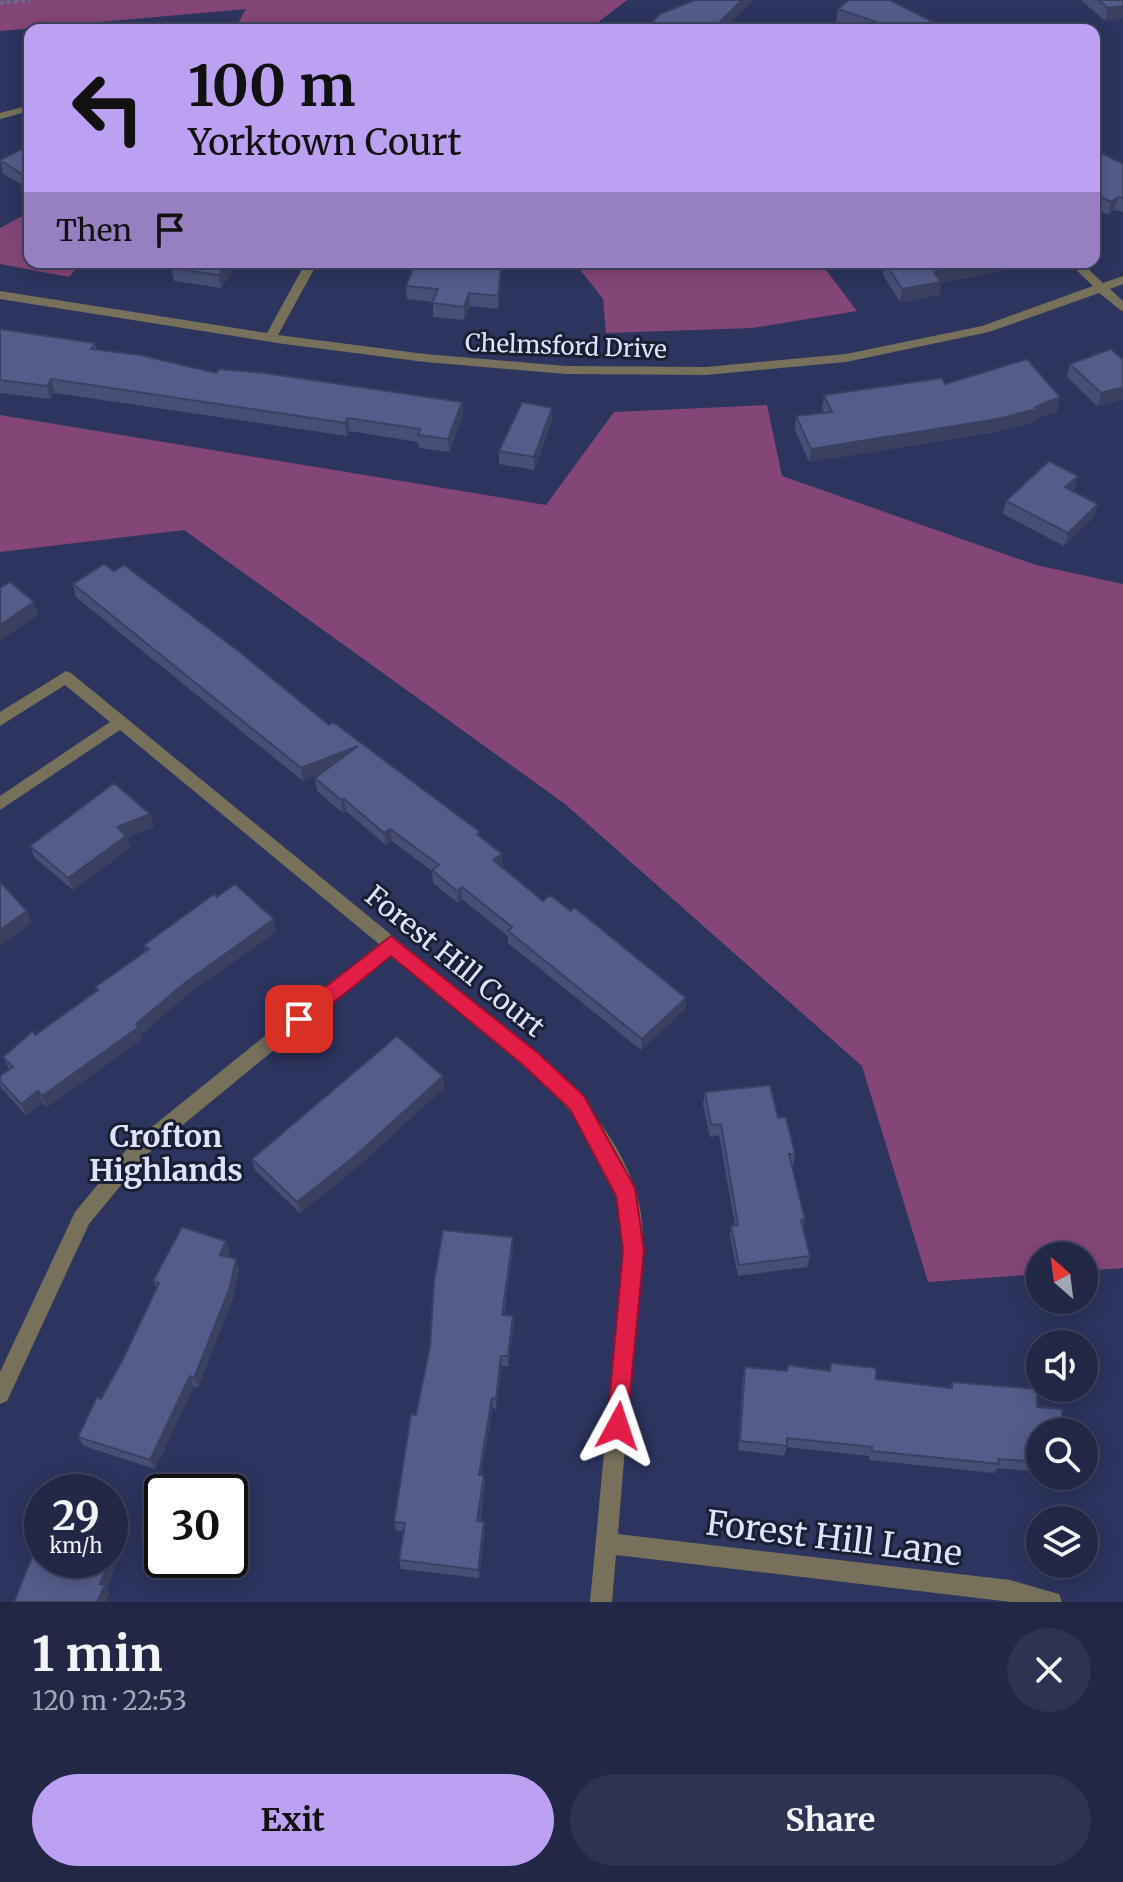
<!DOCTYPE html>
<html lang="en">
<head>
<meta charset="utf-8">
<style>
  body { margin:0; font-family:Merriweather,serif; background:#2e3351; color:#f1f3f6; height:100vh; display:flex; flex-direction:column; font-size:30px; white-space:nowrap }
  * { box-sizing:border-box; margin:0 }
  p { font-size:26px; color:#a2a5b3 }
  .icon { flex:none; width:44px; height:44px; fill:none; stroke:currentColor; stroke-width:2; stroke-linecap:round; stroke-linejoin:round }
  .map { position:relative; height:1602px; overflow:hidden }
  .drawer { display:flex; flex-direction:column; background:#222746; flex:1 }
  .drawer>* { flex:none }
  .hud { position:absolute; left:24px; top:24px; width:1076px; height:244px; border-radius:16px; box-shadow:0 4px 20px #0003,0 0 0 2px #3f445f; background:#bca0f2; color:#111; overflow:hidden }
  .needle { width:52px; rotate:332deg }
  .controls { position:absolute; left:1026px; top:1242px; display:grid; gap:16px }
  .controls a { display:grid; place-items:center; width:72px; height:72px; border-radius:50%; background:#222746; box-shadow:0 4px 20px #0003,0 0 0 2px #3f445f; font-size:40px }
  .speed { position:absolute; left:24px; top:1474px; display:flex; gap:16px; font-size:40px; font-weight:700; text-align:center }
  .speed>* { display:grid; place-content:center; width:104px; height:104px; border-radius:50%; background:#222746; box-shadow:0 4px 20px #0003,0 0 0 2px #3f445f; line-height:1 }
  .speed small { font-size:20px; font-weight:400 }
  .speed .limit { border:4px solid #111; border-radius:12px; background:#fff; color:#111 }
  .pin { position:absolute; display:grid; place-items:center; width:68px; height:68px; color:#fff; margin:-34px; border-radius:16px; box-shadow:0 4px 12px #0006 }
  .me { position:absolute; width:88px; margin:-44px; rotate:5deg; stroke-linejoin:round; filter:drop-shadow(0 0 6px #0008) }
  .turn { display:flex; align-items:center; gap:28px; height:168px; padding:0 32px; font-size:36px }
  .turn .icon { width:104px; height:104px; stroke-width:2.5 }
  .turn b { display:block; font-size:56px; line-height:68px }
  .then { display:flex; align-items:center; height:76px; padding:0 32px; background:#0003; gap:16px; font-size:30px }
  .round { display:grid; place-items:center; flex:none; width:84px; height:84px; border-radius:42px; background:#2e3351 }
  .head { display:flex; align-items:center; justify-content:space-between; height:136px; padding:0 32px }
  h1 { font-size:48px; font-weight:700; line-height:60px }
  .primary-button { display:flex; gap:16px; margin-top:auto; padding:16px 32px }
  .primary-button a { flex:1; height:92px; border-radius:48px; background:#bca0f2; color:#111; font-size:32px; font-weight:700; line-height:92px; text-align:center }
  .primary-button a+a { background:#2e3351; color:#f1f3f6 }
  .map>svg:first-child { display:block }
</style>
</head>
<body>
<div class="map">
<svg width="1123" height="1602" viewBox="0 0 1123 1602">
  <rect width="100%" height="100%" fill="#2d345e"/>
  <!-- green -->
  <path fill="#844677" d="M0,0H627L588,30H234L246,9L0,31Z
    M30,212V262H82L69,277L0,264V228Z
    M574,262H820L857,311L752,328L606,333L603,299Z
    M767,405L782,476L1036,565L1123,584V1268L1084,1271V1256H1040V1274L928,1282L862,1066L565,804L184,530L0,552V415L546,505L614,412Z"/>
  <g fill="none" stroke-linecap="round" stroke-linejoin="round">
    <!-- path -->
    <path stroke="#656c91" stroke-width="4" stroke-dasharray="4 3" stroke-linecap="butt" d="M0,3L30,0"/>
    <!-- service -->
    <path fill="#77715b" fill-rule="evenodd" d="M30,105V111L0,119V113Z"/>
    <!-- minor -->
    <path fill="#77715b" fill-rule="evenodd" d="M306,262H318L278,335L425,354L566,366L706,367L846,354L982,326L1093,286L1068,262H1081L1103,283L1123,276V284L1110,289L1123,301V312L1099,293L989,332L846,362L706,375L566,374L425,362L284,344L0,299V291L267,333Z
      M66,671L71,673L537,1054C579,1093 618,1136 636,1192C650,1238 639,1291 635,1338C629,1403 623,1468 618,1534L1010,1580L1059,1594L1062,1602H1011L616,1555L612,1602H590L623,1250C622,1232 623,1213 618,1195C591,1100 465,1015 391,954L146,1155L89,1224L7,1401L0,1404V1372L75,1212L132,1143L379,944L120,730L0,810V796L110,722L65,685L0,726V712Z"/>
  </g>
  <!-- wall -->
  <path fill="#484f77" d="M1081,0H1123V18L1105,21Z
    M838,9L949,30H861L836,22Z
    M30,145V197L23,202L22,185L3,174L0,160Z
    M1094,149L1123,164V212L1114,210L1108,215L1094,208Z
    M170,262H238L221,288L174,281Z
    M885,262L1020,267L941,283L939,295L900,302L883,275Z
    M501,282L498,309L470,306L464,320L433,317V302L407,299L406,286Z
    M0,329L95,343L96,350L216,373L462,402L463,416L449,452L419,448L418,442L349,431L347,436L55,393L50,399L0,393Z
    M1123,360V399L1097,406L1067,377L1070,364Z
    M945,384L1060,397L1057,411L1034,419V422L995,432L809,462L795,430L796,416L824,412L822,408L824,395Z
    M552,408V421L534,470L499,464V451Z
    M1074,489L1072,491L1094,517L1064,546L1003,514L1006,501Z
    M73,584L329,725L480,837L503,866L502,867L543,901L686,998L685,1009L641,1050L508,943V936L462,899L458,903L433,883L432,871L392,841L386,845L346,811L343,813L317,791L315,778L320,774L303,781L76,597Z
    M154,827L127,837L130,848L73,890L35,858L30,846Z
    M217,897L274,919L276,932L189,993L141,1035L142,1039L47,1107L43,1103L26,1115L2,1089L0,1084V1076L9,1069L3,1057L96,991L95,987L146,951L144,945Z
    M443,1076L444,1088L356,1168L300,1213L255,1170L252,1159Z
    M705,1092L778,1118L795,1154L793,1165H792L805,1219L803,1228L810,1256L807,1267L738,1276L730,1236L731,1226L735,1225L719,1135L710,1137L703,1104Z
    M513,1248L504,1315L514,1326L508,1366H502L496,1409L493,1408L481,1475H484L485,1484L480,1522L485,1531L479,1578L401,1569L399,1560L404,1531H396L394,1522L416,1415Z
    M230,1251L227,1257L239,1270L233,1298L198,1388L194,1386L155,1469L84,1446L78,1437L123,1359L156,1288L153,1281Z
    M831,1363L876,1379L949,1387L952,1382L1037,1407L1040,1432V1472L997,1468L994,1473L869,1460V1456L787,1447L784,1456L738,1450L743,1376L745,1367L786,1371L788,1365L829,1370Z"/>
  <!-- shaded-wall -->
  <path fill="#3b4061" d="M742,0H753L724,30H712Z
    M1123,6V18L1105,21L1108,8Z
    M30,181V197L23,202L20,189Z
    M1118,197L1114,210L1108,215L1111,202Z
    M227,262H238L221,288L219,275Z
    M984,262H1021L1020,267L941,283L939,295L900,302L902,289L934,272Z
    M501,269V282L498,309V296Z
    M469,293L470,306L464,320V307Z
    M51,379L55,393L50,399L47,386Z
    M1123,387V399L1097,406L1101,393Z
    M1060,397L1057,411L1034,419V422L995,432L809,462L811,449L1035,407Z
    M462,402L463,416L449,452L448,439Z
    M552,408V421L534,470V457Z
    M348,418L349,431L347,436L345,423Z
    M1078,476L1074,489L1062,500L1065,487Z
    M1098,504L1094,517L1064,546L1068,533Z
    M34,602L38,615L0,641V625Z
    M358,746L360,759L303,781L301,768Z
    M344,799L346,811L343,813L341,800Z
    M150,814L154,827L127,837L130,848L73,890L68,878L117,827Z
    M390,829L392,841L386,845L384,833Z
    M502,854L503,866L494,873L493,860Z
    M462,887V899L458,903L457,891Z
    M27,911L32,923L0,946V930Z
    M274,919L276,932L189,993L141,1035L142,1039L47,1107L42,1096L136,1024L186,982Z
    M686,998L685,1009L641,1050L642,1039Z
    M443,1076L444,1088L356,1168L300,1213L297,1202Z
    M38,1091L43,1103L26,1115L21,1104Z
    M513,1237V1248L502,1325V1315Z
    M226,1241L230,1251L223,1265L220,1255Z
    M236,1259L239,1270L233,1298L198,1388L194,1378Z
    M513,1316L514,1326L508,1366V1356Z
    M501,1356L502,1366L496,1409V1399Z
    M190,1376L194,1386L155,1469L150,1460Z
    M492,1398L493,1408L480,1484L479,1475Z
    M484,1475L485,1484L478,1530L477,1521Z
    M484,1522L485,1531L479,1578L478,1570Z
    M115,1546L120,1554L107,1589L110,1593L106,1602H97L100,1584Z"/>
  <!-- building -->
  <path fill="#545c8a" stroke="#3b4061" stroke-width="2" d="M695,0H742L712,30H644L660,14Z
    M849,0H890L949,30H899L838,9Z
    M1098,0H1123V6L1108,8Z
    M30,145V181L20,189L26,177L0,160Z
    M1094,149L1123,164V198L1118,197L1111,202L1094,193Z
    M175,262H227L219,275L171,268Z
    M416,262H443L501,269L498,296L469,293L464,307L432,303L438,289L406,286Z
    M885,262H984L934,272L941,282L902,289Z
    M0,329L95,343L91,349L140,355L216,373L219,369L265,373L462,402L448,439L418,435L420,429L348,418L345,423L51,379L47,386L0,380Z
    M1111,349L1123,360V387L1101,393L1070,364Z
    M1027,359L1060,397L1035,407L1037,409L998,419L811,449L796,416L832,412L824,395L942,378L945,384Z
    M522,402L552,408L534,457L499,451Z
    M1049,461L1078,476L1065,487L1098,504L1068,533L1006,501Z
    M104,564L114,571L124,565L241,653L329,725L333,722L480,832L477,834L502,854L493,860L543,901L550,895L571,911L574,907L686,998L642,1039L508,931L512,927L462,887L457,891L432,870L439,865L390,829L384,833L344,799L341,800L315,778L358,746L301,768L73,584Z
    M10,582L34,602L0,625V588Z
    M114,783L150,814L117,827L126,836L68,878L30,846Z
    M0,882L27,911L0,930Z
    M235,884L274,919L186,982L136,1024L139,1027L42,1096L38,1091L21,1104L0,1081V1076L13,1067L3,1057L33,1031L35,1035L98,990L95,987L149,949L144,945L214,894L217,897Z
    M397,1036L443,1076L354,1157L297,1202L252,1159Z
    M770,1085L778,1118L786,1117L795,1154H789L805,1219L801,1220L810,1256L739,1265L731,1226L738,1225L721,1124L711,1125L705,1092Z
    M182,1227L226,1241L220,1255L236,1259L230,1287L194,1378L190,1376L150,1460L78,1437L97,1397L101,1399L123,1359L159,1283L153,1281Z
    M443,1230L513,1237L502,1315L513,1316L508,1356H501L496,1399L492,1398L479,1475H484L477,1521L484,1522L478,1570L399,1560L405,1523L394,1522L411,1414L416,1415L430,1346L434,1281Z
    M831,1363L876,1368V1379L952,1388V1382L1037,1389V1407L1062,1409L1063,1432H1040V1462L998,1459L999,1464L872,1451V1447L787,1438V1446L740,1441L745,1367L787,1371L788,1365L830,1371Z
    M42,1532V1560H110L100,1584L105,1585L97,1602H14Z
    M110,1545L115,1546L110,1559Z"/>
  <!-- route -->
  <path fill="#e11d48" stroke="#92132f" stroke-width="2" d="M391,936L538,1053L584,1096L635,1188L644,1250L626,1434L618,1437L610,1434L607,1426L623,1250L616,1196L570,1109L523,1065L391,956L306,1025H292L289,1019L292,1013Z"/>
  <g text-anchor="middle" dominant-baseline="central" stroke-width="6" stroke-linejoin="round" paint-order="stroke">
    <!-- far-street labels -->
    <g font-size="24" fill="#dde3fe" stroke="#1a1e31">
      <text transform="translate(566 346) rotate(2)">Chelmsford Drive</text>
    </g>
    <!-- street labels -->
    <g font-size="28" fill="#dde3fe" stroke="#1a1e31">
      <text transform="translate(455 961) rotate(39)">Forest Hill Court</text>
    </g>
    <!-- neighbourhood labels -->
    <g font-size="30" font-weight="bold" fill="#dde3fe" stroke="#1a1e31">
      <text x="166" y="1136">Crofton<tspan x="166" dy="34">Highlands</tspan></text>
    </g>
    <!-- near-street labels -->
    <g font-size="34" fill="#dde3fe" stroke="#1a1e31">
      <text transform="translate(834 1538) rotate(7)">Forest Hill Lane</text>
    </g>
  </g>
</svg>
<div class="controls">
<a><svg class="needle" viewBox="-14 -14 28 28"><path d="M0-13l5 13h-10z" fill="#e53935"/><path d="M0 13l5-13h-10z" fill="#a2a5b3"/></svg></a>
<a><svg class="icon" aria-label="sound" viewBox="0 0 24 24"><path d="M4 9h4l5-4v14l-5-4H4zM17 9q2 3 0 6"/></svg></a>
<a><svg class="icon" aria-label="search" viewBox="0 0 24 24"><circle cx="10" cy="10" r="6"/><path d="M15 15l6 6"/></svg></a>
<a><svg class="icon" aria-label="layers" viewBox="0 0 24 24"><path d="M12 4l9 5-9 5-9-5zM3 14l9 5 9-5"/></svg></a>
</div>
<div class="speed"><div>29<small>km/h</small></div><div class="limit">30</div></div>
<div class="pin" style="left:299px;top:1019px;background:#d93025"><svg class="icon" aria-label="arrive" viewBox="0 0 24 24"><path d="M6 21V4h12l-3 4 3 4H6"/></svg></div>
<svg class="me" style="left:618px;top:1426px" viewBox="-20 -20 40 40"><path d="M0-17L14 15 0 8-14 15z" fill="#e11d48" stroke="#fff" stroke-width="4"/></svg>
<div class="hud">
<div class="turn"><svg class="icon" aria-label="left" viewBox="0 0 24 24"><path d="M17 20v-9H6M10 6l-5 5 5 5"/></svg><div><b>100 m</b>Yorktown Court</div></div>
<div class="then">Then<svg class="icon" aria-label="arrive" viewBox="0 0 24 24"><path d="M6 21V4h12l-3 4 3 4H6"/></svg></div>
</div>
</div>
<section class="drawer">
<div class="head"><div><h1>1 min</h1><p>120 m · 22:53</p></div><a class="round"><svg class="icon" aria-label="close" viewBox="0 0 24 24"><path d="M6 6l12 12M18 6L6 18"/></svg></a></div>
<div class="primary-button"><a>Exit</a><a>Share</a></div>
</section>
</body>
</html>
